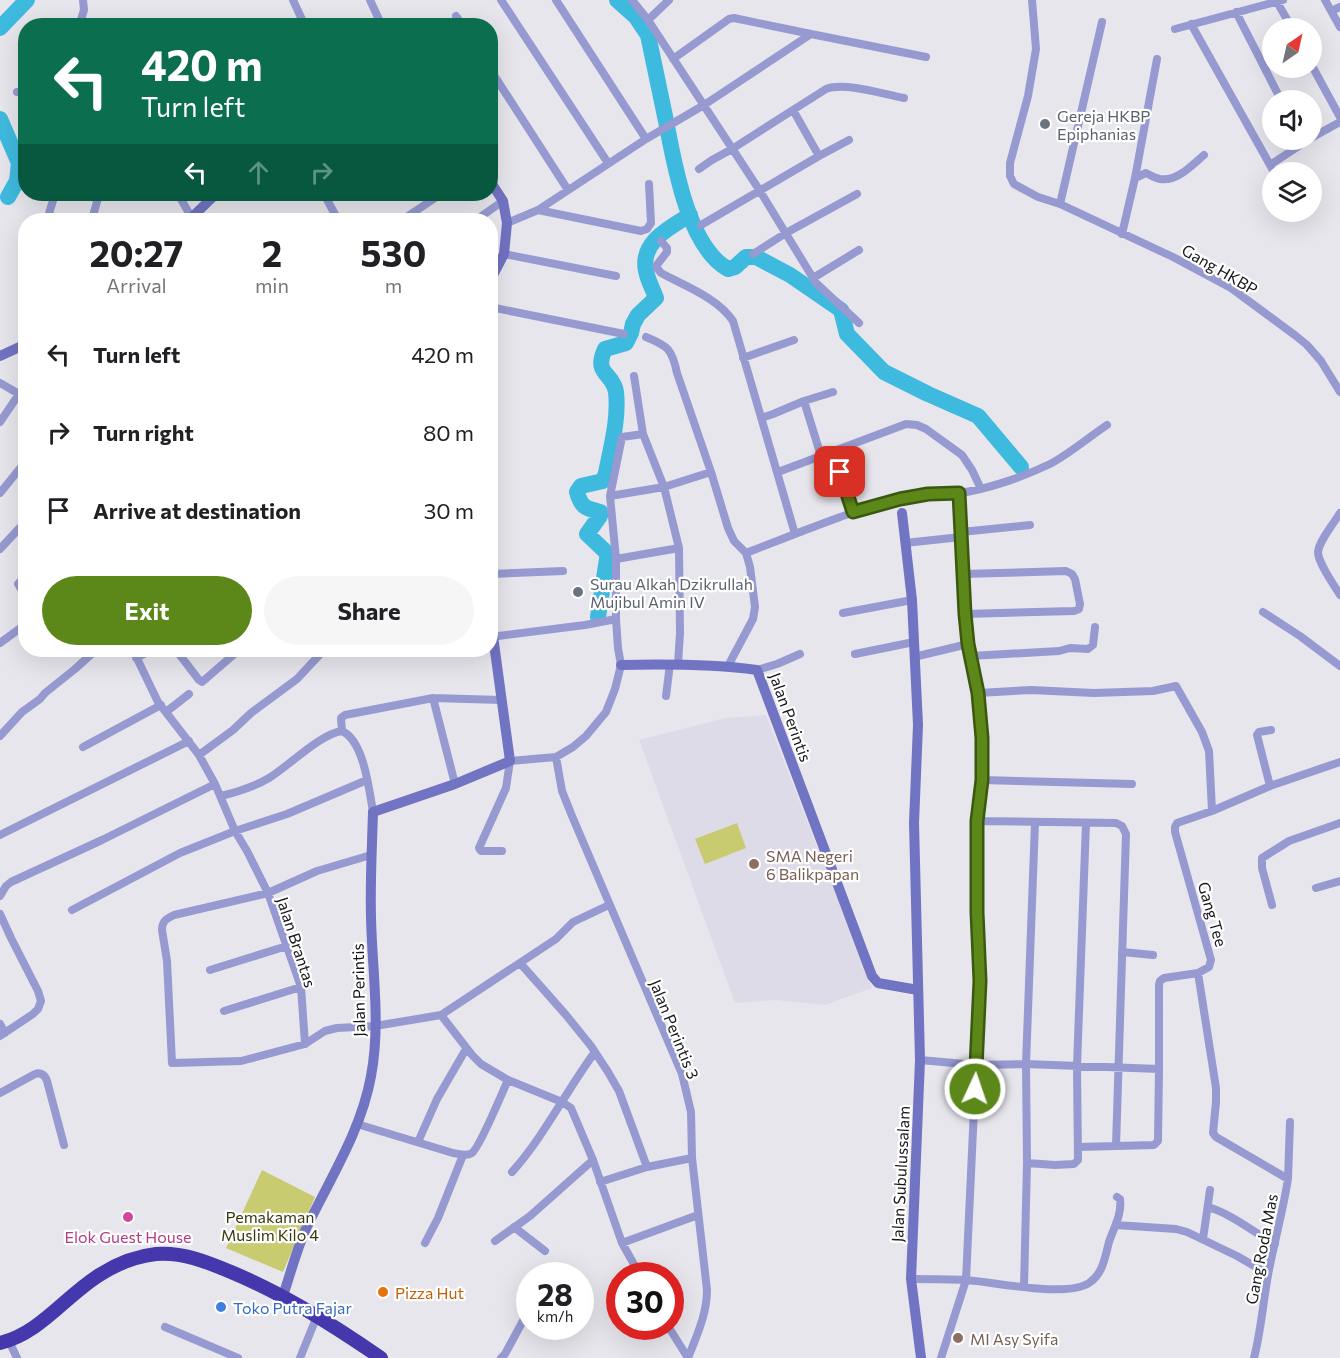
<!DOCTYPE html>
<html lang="en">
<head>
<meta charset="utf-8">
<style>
  body { margin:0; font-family:Commissioner,sans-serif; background:#f6f6f6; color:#202124; height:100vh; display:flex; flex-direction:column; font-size:22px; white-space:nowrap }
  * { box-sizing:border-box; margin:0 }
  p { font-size:20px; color:#757577 }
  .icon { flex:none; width:33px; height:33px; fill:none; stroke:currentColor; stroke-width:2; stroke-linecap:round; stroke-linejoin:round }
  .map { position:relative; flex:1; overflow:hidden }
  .panel { position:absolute; left:18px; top:213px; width:480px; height:444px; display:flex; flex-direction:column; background:#fff; border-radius:24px; box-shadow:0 6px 24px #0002 }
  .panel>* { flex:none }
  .hud { position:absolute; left:18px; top:18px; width:480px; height:183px; border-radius:24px; box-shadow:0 6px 24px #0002; background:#0b6e4f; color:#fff; overflow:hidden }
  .needle { width:39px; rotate:34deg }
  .buttons { position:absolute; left:1262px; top:18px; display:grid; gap:12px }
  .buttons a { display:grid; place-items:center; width:60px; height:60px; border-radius:50%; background:#fff; box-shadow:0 6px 24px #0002; font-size:30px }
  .speed { position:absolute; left:516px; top:1262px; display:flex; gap:12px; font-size:30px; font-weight:700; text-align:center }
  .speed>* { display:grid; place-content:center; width:78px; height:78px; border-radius:50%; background:#fff; box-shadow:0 6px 24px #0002; line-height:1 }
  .speed small { font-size:15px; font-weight:400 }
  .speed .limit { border:9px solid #d22; background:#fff; color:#111 }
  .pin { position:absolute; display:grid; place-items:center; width:51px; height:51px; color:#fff; margin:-26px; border-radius:12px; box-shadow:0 3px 9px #0006 }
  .me { position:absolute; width:66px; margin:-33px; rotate:3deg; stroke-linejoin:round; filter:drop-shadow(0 0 4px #0008) }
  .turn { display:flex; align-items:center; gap:21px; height:126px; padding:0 24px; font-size:27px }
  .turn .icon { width:78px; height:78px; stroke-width:2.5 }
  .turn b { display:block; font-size:42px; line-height:51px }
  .lanes { display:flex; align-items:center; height:57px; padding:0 24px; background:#0003; justify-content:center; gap:30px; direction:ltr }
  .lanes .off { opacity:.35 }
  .eta { display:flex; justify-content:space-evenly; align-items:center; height:102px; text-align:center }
  .eta b { font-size:36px; font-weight:700; line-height:42px }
  .button { display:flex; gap:12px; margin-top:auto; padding:12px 24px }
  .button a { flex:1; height:69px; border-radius:36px; background:#5c8819; color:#fff; font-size:24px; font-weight:700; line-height:69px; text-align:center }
  .button a+a { background:#f6f6f6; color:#202124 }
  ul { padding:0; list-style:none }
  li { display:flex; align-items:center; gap:18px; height:78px; padding:0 24px }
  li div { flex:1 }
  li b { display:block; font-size:22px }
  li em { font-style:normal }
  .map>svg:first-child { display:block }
</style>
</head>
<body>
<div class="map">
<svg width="1340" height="1358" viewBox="0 0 1340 1358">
  <rect width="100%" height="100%" fill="#e7e6ed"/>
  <!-- built -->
  <path fill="#dedbe9" d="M766,715L872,988L825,1005L776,1000L735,1003L639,740L726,718Z"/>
  <!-- green -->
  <path fill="#c8cb70" d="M737,823L746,848L705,864L695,839Z
    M262,1170L315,1197L283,1272L226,1248Z"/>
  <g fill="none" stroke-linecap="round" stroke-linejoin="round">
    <!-- river -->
    <path stroke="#3ebade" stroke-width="16" d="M617,0L636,17L648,35C654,64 660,92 666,121C674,163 688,247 728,269L735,267L746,257H756L790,275L841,310L847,334L884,372L928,394L978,416L1021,467
      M0,28L27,0
      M0,119L19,163L17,181L8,197
      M598,617L607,559V553L587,534L600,516V512C585,508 581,507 577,492L581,486L603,481L606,473C611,447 619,419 616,392C613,372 593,375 605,349L626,343L631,333L633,324L638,315L656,298C653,289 648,281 646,271C640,242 669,228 690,215"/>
    <!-- street -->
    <path stroke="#969ad1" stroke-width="8" d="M293,0L305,26
      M370,0L382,26
      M501,0L608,163
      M556,0L646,139
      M632,0L648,20L760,191L816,283L859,323
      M1032,0L1036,49L1028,96L1010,163V176L1014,184L1038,197L1060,204L1173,257L1231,288L1296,336L1307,345L1321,361L1340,392
      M1325,0L1340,27
      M1277,2L1292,28
      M1331,11L1340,7
      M1236,12L1281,100
      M456,16L463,26
      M648,20L669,0
      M1191,24L1274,172
      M79,26L84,10L83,0
      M1175,29L1283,0
      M673,59L729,19L734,18L811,34
      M1311,64L1340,117
      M490,69L568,190
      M17,92L26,93
      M793,110L819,156
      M1311,138L1340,122
      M1270,165L1308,140
      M699,169L712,160L732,149L826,89C846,82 882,94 904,98
      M1135,178L1146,173C1150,175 1155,178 1160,179C1177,182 1192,165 1204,155
      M178,194L193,220
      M324,194L338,220
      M1060,204L1102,22
      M538,210L641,231L647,229L651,223L649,184
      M47,220L55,194
      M92,220L99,194
      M402,220L441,194
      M476,220L503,201
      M507,223L538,210L646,139L704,105L811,34L926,57
      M701,225L819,156L849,140
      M1122,234L1135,178L1157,59
      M661,241L667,248V252L656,266L657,268L661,273C685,286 718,298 733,321L795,534C829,521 864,507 899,499C919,494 939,495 959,493C986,490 1025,476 1050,464C1069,454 1089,437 1107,425
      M504,254L616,276
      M753,254L786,233L857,194
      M813,278L859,250
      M490,307L624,334
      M646,337C668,346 672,349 677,373L711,472L728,528L734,541L746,553L750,567L755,607L753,619L728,666
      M743,358L794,340
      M634,376L643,434L664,487L679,548L680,633L678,664
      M0,383L26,398
      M804,401L821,456
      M761,418L773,414L804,401L833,392
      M0,422L19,394
      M833,452L853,512
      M778,472L906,424L917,425L926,429L962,455L972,470L981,489
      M0,493L26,461
      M610,496L664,487L711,472
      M1340,513C1334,523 1319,541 1318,552C1318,563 1334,585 1340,595
      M961,532L1030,525
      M905,543L961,537
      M0,549L26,521
      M746,553L795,534
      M616,559L679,548
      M491,574L563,571
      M963,574L1066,571L1072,574L1075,579L1080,604L1079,609L1074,611L965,614
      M26,575L18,584L26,597
      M1263,612L1300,636L1340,666
      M843,613L912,600
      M490,637L585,625L616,619
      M0,643L26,624
      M133,650L158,702L199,755L215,784L235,831L247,851L268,893L301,987L305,1044
      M176,650L199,680L202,682L239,650
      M855,654L914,642
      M971,656L1059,651L1070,648L1088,649L1093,645L1095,627
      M914,657L968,644
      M136,658L152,650
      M757,670L777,664L800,654
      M978,693L1031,690L1094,693L1153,691L1176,686L1202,732L1209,751L1212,811
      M666,696L670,664
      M433,698L455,784
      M166,712L189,694
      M342,731L341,718L345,715L433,698L501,700
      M0,736L22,712L40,699L45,693L75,669L96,650
      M83,747L161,705
      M199,755L233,730L251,713L297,679L324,650
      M556,757L562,791L572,816L682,1074L691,1112L692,1158L707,1290C707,1314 697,1335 688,1358
      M982,780L1132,784
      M1270,786L1257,735L1259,732L1271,730
      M221,796C237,792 254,787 269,778C289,766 320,734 342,731C364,741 369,789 373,812
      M977,821L1116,823L1122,826L1126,834L1116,1146
      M0,835L189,741
      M502,851H481L479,848L506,788L510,761L556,757L573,747L586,736L606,712L615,689L621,665L618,648L616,619V559L610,496L622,437L643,434
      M371,855L317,871L268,893L174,915C166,919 162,921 162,930L167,961L172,1063L241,1061L305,1044L325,1031L337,1028L375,1026L441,1015L556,939L573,922L609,905
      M1316,888L1340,881
      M0,896L6,886L11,882L102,840L215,784
      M1272,905L1262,868V858L1289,841L1340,823
      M72,910L180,853L235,831L287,814L367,780
      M0,914L11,938L38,991L41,1001L38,1009L33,1014L0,1036
      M1122,952L1153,955
      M520,963L566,1015L591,1046L608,1072L619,1091L647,1167L692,1158
      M210,970L287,946
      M1198,973L1216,1088V1102L1213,1133L1216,1137L1288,1179C1283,1211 1274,1243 1268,1275C1263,1303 1261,1331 1254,1358
      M224,1011L301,987
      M441,1015L472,1055L481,1064L508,1080L562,1102L571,1108L593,1160L622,1243L640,1275
      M0,1024L5,1033
      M920,1060L976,1065L1026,1064L1159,1069
      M0,1093L35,1074C41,1072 45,1075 47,1081L64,1145
      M357,1124L453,1153C460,1154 466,1157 472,1153C480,1147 502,1093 508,1080
      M418,1142L437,1099L466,1049
      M1078,1147L1154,1145L1158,1141L1159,1069V985L1160,981L1164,978L1198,973L1209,967L1211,960L1175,832V827L1177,823L1212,811L1270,786L1340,762
      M1027,1163L1055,1165L1074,1164L1078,1160L1077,1066L1086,823
      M512,1172C545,1135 566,1091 595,1052
      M1288,1179L1290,1122
      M600,1182L647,1167
      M1208,1207C1232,1214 1253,1232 1275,1244
      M1116,1225L1176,1229L1187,1232L1237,1256L1268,1274
      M514,1227L545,1251
      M1203,1239L1210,1190
      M495,1241L530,1216L593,1160
      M425,1243L438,1218L463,1155
      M622,1243L698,1215
      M911,1279C929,1279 948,1279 966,1280C995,1282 1066,1298 1089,1283C1103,1274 1105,1257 1109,1242C1114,1227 1122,1215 1120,1199L1117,1197
      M1024,1287L1027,1163L1026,1064L1035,822
      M668,1326L688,1358
      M165,1327L238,1358
      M9,1341L17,1358
      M300,1358L317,1316
      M501,1358L505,1354L525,1317
      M941,1358L966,1280L980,981L977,912V821L982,780V738L978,693L968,644L965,614L959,493"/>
    <!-- secondary -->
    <path stroke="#7173c3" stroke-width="10" d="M490,181L503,201L507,223L504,254L490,281
      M189,220L216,194
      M0,356L26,344
      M490,507L493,512L490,586
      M902,513L912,600L918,725L914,823L920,1060L911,1279L921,1358
      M621,665C667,664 712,664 757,670L872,976L878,983L918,990
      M283,1296C290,1275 296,1252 305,1231C329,1180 361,1132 371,1076C381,1024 372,969 371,917C370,882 372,847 373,812L455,784L510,761L493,636L490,600"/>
    <!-- highway -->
    <path stroke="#4538ad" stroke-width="14" d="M0,1343C41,1333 66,1295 101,1274C117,1264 137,1256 156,1254C183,1252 207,1262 231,1272C284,1294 333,1325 381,1358"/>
  </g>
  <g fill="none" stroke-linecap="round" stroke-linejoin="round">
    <!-- route casing -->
    <g stroke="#3c5810" stroke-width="15">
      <path id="route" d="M840,472L853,512L900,499L928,494L959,493L965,614L968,644L978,693L982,738V780L977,821V912L980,981L975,1089"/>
    </g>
    <!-- route -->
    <use href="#route" stroke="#5c8819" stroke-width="10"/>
  </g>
  <!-- markers -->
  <g fill="#6b7280" stroke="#fff" stroke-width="2">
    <circle cx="1045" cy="124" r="6"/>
    <circle cx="578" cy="592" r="6"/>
  </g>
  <g fill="#8d6e63" stroke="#fff" stroke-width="2">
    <circle cx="754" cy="864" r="6"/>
    <circle cx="958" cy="1338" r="6"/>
  </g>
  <circle fill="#d1479c" stroke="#fff" stroke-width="2" cx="128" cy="1217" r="6"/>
  <circle fill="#e8710a" stroke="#fff" stroke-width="2" cx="383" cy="1292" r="6"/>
  <circle fill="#3f7fe0" stroke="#fff" stroke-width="2" cx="221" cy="1307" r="6"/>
  <g text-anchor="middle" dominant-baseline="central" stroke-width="4.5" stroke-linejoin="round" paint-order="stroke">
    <!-- worship labels -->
    <g font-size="16" fill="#5b616d" stroke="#fff" text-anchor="start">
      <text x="1057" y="115">Gereja HKBP<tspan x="1057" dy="18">Epiphanias</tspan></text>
      <text x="590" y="583">Surau Alkah Dzikrullah<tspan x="590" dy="18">Mujibul Amin IV</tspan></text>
    </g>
    <!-- street labels -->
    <g font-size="16" fill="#18171a" stroke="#fff">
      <text transform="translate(1220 269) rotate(30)">Gang HKBP</text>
      <text transform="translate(791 717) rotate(70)">Jalan Perintis</text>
      <text transform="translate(1213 914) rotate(74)">Gang Tee</text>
      <text transform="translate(297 942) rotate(72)">Jalan Brantas</text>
      <text transform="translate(358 990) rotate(-91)">Jalan Perintis</text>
      <text transform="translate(675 1029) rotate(68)">Jalan Perintis 3</text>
      <text transform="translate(900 1174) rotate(-87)">Jalan Subulussalam</text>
      <text transform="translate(1261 1249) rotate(-79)">Gang Roda Mas</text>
    </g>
    <!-- education labels -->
    <g font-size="16" fill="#785e54" stroke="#fff" text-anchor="start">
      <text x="766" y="855">SMA Negeri<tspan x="766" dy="18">6 Balikpapan</tspan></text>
      <text x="970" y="1338">MI Asy Syifa</text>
    </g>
    <!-- park labels -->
    <g font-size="16" fill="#37380f" stroke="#fff">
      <text x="270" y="1216">Pemakaman<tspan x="270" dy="18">Muslim Kilo 4</tspan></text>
    </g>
    <!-- hotel labels -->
    <g font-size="16" fill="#b23c85" stroke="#fff">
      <text x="128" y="1236">Elok Guest House</text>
    </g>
    <!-- food labels -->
    <g font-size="16" fill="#c56008" stroke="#fff" text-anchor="start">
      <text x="395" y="1292">Pizza Hut</text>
    </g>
    <!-- shop labels -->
    <g font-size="16" fill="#366cbe" stroke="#fff" text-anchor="start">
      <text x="233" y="1307">Toko Putra Fajar</text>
    </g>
  </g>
</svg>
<div class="buttons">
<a><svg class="needle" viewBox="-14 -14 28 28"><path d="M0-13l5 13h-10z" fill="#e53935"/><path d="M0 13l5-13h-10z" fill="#757577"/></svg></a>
<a><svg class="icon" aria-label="sound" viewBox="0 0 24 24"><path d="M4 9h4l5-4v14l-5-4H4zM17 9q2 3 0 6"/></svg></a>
<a><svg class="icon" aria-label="layers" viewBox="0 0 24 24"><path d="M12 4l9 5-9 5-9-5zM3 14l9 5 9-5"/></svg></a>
</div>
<div class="speed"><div>28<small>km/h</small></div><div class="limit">30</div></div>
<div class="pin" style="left:840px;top:472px;background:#d93025"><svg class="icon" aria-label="arrive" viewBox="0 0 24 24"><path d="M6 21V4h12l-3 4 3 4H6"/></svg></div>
<svg class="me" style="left:975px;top:1089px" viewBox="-20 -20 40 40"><circle r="17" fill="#5c8819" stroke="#fff" stroke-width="3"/><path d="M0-11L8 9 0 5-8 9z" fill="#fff"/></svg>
<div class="hud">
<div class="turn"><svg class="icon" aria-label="left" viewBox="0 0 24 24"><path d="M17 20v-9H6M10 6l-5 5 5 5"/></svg><div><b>420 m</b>Turn left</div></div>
<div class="lanes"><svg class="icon" aria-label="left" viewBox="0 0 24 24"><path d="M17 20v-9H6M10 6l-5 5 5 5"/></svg><svg class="icon off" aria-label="ahead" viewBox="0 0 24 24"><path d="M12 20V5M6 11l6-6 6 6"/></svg><svg class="icon off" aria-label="right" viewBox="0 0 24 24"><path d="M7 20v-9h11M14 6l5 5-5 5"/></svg></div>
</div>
<section class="panel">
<div class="eta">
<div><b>20:27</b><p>Arrival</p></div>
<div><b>2</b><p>min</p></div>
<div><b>530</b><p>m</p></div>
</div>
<ul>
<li><svg class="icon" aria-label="left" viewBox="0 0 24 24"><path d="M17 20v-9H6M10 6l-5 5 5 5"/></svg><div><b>Turn left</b></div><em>420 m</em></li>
<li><svg class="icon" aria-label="right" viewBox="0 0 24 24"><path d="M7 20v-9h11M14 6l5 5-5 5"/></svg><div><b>Turn right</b></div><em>80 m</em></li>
<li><svg class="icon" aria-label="arrive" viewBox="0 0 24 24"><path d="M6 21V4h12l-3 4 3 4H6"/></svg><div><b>Arrive at destination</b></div><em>30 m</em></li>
</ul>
<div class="button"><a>Exit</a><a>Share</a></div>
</section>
</div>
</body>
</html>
